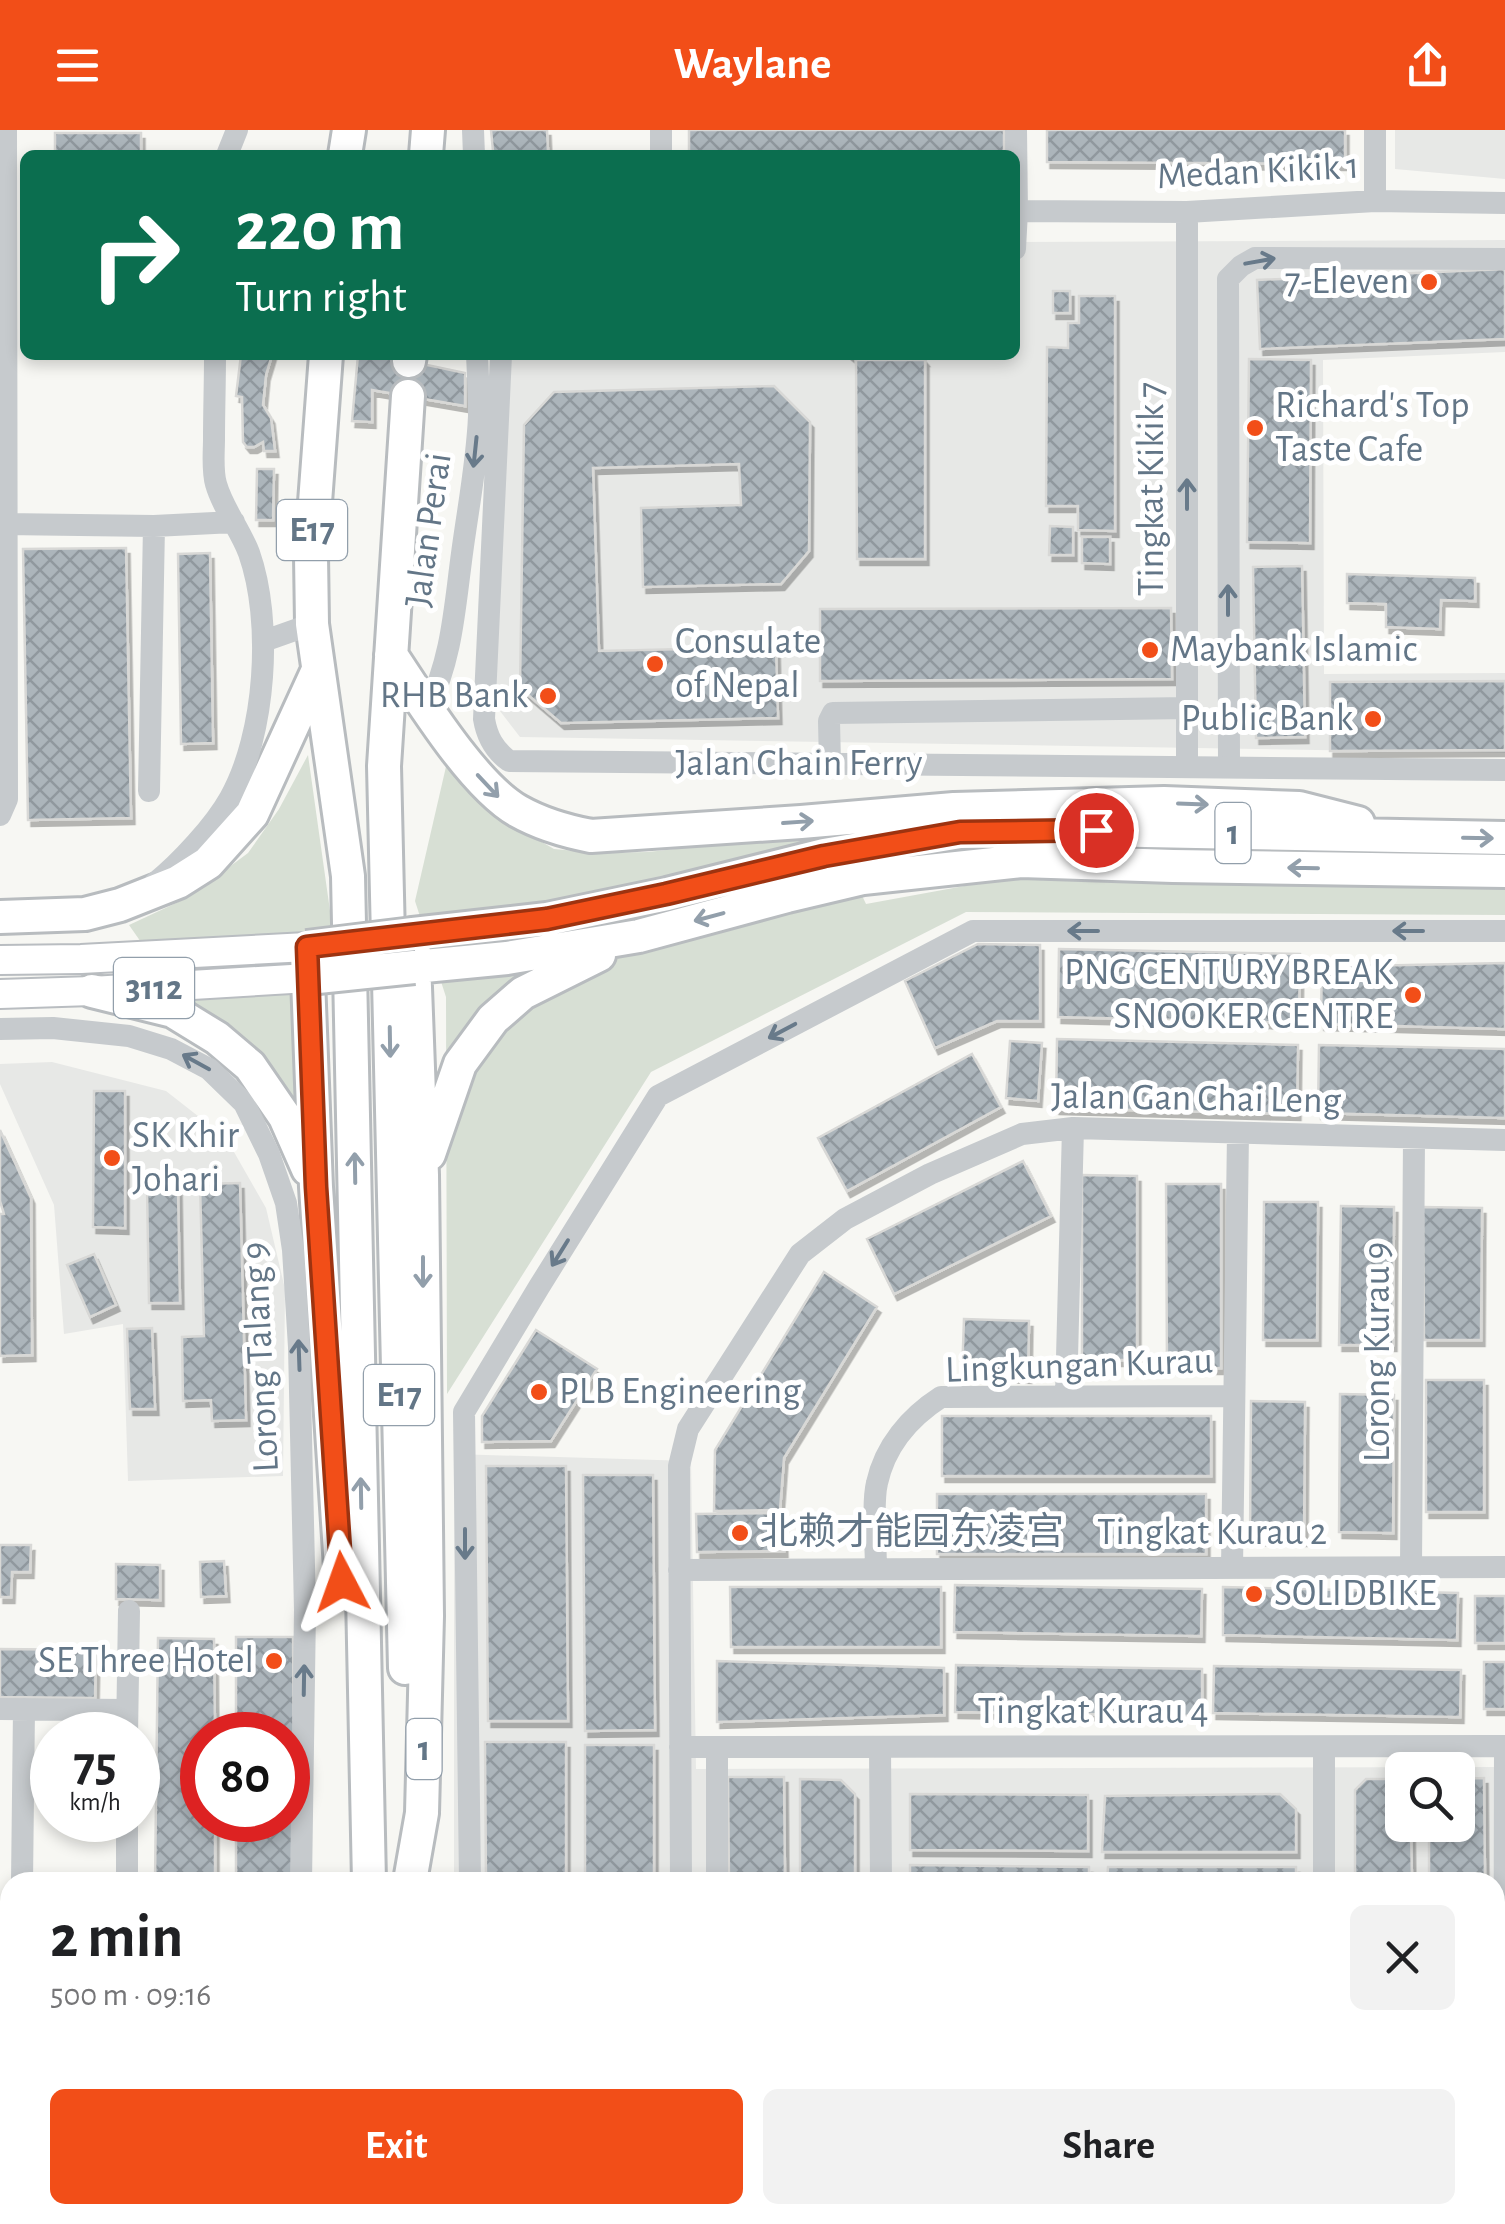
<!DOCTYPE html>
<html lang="en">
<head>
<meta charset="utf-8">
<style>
  body { margin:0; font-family:"Alegreya Sans","Noto Sans SC",sans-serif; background:#f2f2f2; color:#202124; height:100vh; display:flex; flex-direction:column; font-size:38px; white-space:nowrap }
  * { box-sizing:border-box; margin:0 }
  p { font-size:32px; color:#757577 }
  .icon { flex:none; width:55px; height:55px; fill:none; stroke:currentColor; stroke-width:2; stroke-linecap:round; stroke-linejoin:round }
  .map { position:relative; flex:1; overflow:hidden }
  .details { position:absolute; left:0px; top:1742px; width:1505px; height:352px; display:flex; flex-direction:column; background:#fff; border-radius:30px 30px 0 0; box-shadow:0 5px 15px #0003 }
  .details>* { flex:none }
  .banner { position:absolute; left:20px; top:20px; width:1000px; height:210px; border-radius:15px; box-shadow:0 5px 15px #0003; background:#0b6e4f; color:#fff; overflow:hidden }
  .buttons { position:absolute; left:1385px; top:1622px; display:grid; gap:20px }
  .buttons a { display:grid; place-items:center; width:90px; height:90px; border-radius:15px; background:#fff; box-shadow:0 5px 15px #0003; font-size:50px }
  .speed { position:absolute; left:30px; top:1582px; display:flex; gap:20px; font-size:50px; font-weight:700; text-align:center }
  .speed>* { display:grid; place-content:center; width:130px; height:130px; border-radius:50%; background:#fff; box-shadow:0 5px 15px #0003; line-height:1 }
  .speed small { font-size:25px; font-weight:400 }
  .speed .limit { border:15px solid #d22; background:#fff; color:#111 }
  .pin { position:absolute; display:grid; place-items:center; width:85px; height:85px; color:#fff; margin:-42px; border:5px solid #fff; border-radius:50%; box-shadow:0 2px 10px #0007 }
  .me { position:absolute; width:110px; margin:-55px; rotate:356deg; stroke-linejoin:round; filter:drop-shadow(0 0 8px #0008) }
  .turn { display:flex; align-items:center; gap:35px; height:210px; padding:0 50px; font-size:45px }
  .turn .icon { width:130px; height:130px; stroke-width:2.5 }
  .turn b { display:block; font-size:70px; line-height:85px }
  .round { display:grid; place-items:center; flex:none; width:105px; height:105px; border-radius:15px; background:#f2f2f2 }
  .head { display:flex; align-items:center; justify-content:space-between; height:170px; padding:0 50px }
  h1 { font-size:60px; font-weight:700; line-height:75px }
  .button { display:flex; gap:20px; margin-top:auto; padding:20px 50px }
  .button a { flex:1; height:115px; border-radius:15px; background:#f24e18; color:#fff; font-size:40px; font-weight:700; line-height:115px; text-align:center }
  .button a+a { background:#f2f2f2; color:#202124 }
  header { display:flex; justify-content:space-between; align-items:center; height:130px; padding:0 50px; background:#f24e18; color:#fff; font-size:45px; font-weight:700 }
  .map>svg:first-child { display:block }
</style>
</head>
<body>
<header><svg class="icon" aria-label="menu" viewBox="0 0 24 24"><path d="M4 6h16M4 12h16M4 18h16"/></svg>Waylane<svg class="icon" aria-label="share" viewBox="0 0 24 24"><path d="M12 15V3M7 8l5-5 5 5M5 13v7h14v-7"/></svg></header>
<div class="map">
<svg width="1505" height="2094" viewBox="0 0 1505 2094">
  <defs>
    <pattern id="building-cross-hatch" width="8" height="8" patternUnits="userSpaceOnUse" patternTransform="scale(2.5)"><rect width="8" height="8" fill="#acb5bb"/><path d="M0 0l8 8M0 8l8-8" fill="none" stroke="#90989e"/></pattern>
    <filter id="shadow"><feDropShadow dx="3.5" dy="6" stdDeviation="0" flood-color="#0004"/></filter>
  </defs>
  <rect width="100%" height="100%" fill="#f7f7f3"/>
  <!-- built -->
  <path fill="#e7e8e6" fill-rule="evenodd" d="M1395,0H1505V49L1395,39Z
    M1505,110V222L1323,230L1324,544L1505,543V623L520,607L493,572L511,225H1015V112Z
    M52,932L166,961L226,1008L266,1078L285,1159L283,1346L128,1351L123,1194L64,1204L54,1075L0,954V934Z
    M454,1324L691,1331L696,1639L1505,1637V2094H453V2085H1495V1752H454ZM1402,1640H1458V1695H1402Z"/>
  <!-- grass -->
  <path fill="#d7dfd4" d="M308,625L334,809L304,807L306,991L279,949L220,898L185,875L129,795L189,767L248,723L279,679Z
    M448,628L500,688L554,719L597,723L648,722L784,707L834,706L866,774L1008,748L1071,746L1505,754V785L966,782L651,942L447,1264L446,867L415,771Z"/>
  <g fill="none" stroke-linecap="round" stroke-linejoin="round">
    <!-- stream -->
    <path stroke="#bfcad0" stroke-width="6" d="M326,1748V1752"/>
  </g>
  <!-- building -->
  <path fill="url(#building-cross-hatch)" stroke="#d8d8d6" stroke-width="2.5" filter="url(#shadow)" d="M491,0H547L548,22L493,21Z
    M689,0H1004V25H689Z
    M1047,0H1345V34L1047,32Z
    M55,3H141V25H55Z
    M1505,139V209L1260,219L1257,150Z
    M1053,161H1070V183H1053Z
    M1079,166H1115V401L1078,400V376H1046L1047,217L1068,218V193H1079Z
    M241,225H272L266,245L263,275L271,288L275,321H264L263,312L254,317H247L243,312L242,267L236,266Z
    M358,225H380L465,243V276L372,260V292L352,291Z
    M850,225H921L925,230H856Z
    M1249,229L1311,230L1310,413L1247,412Z
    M856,230H925V429H857Z
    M774,256L810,292L809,421L781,454L643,457L641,378L741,375L739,334L593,338L599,521L776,517L778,588L561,593L520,558L524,295L554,262Z
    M257,339H274L273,390H256Z
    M1050,396L1073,397V425H1049Z
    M1082,407H1110V434L1082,433Z
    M126,418L131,688L28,690L23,419Z
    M210,423L213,613L181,614L178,424Z
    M1302,436L1305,607L1256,608L1253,437Z
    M1347,444L1475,448V471L1441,470L1440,499L1386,497V474L1347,473Z
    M1171,478L1172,549L820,551V479Z
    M1505,551V620L1330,621V552Z
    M978,814L1040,815V891H997L935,918L905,851Z
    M1059,819L1300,824L1299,893L1058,887Z
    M1322,826L1359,836L1505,833V899L1321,894Z
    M1057,909L1298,915L1297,984L1056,978Z
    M1010,911L1042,913L1038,971L1006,968Z
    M1319,915L1505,919V988L1318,983Z
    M972,924L1001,977L847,1061L818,1008Z
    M94,961H125V1098L93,1097Z
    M0,1000L31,1068L32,1225L0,1226V1084H4L0,1071Z
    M1023,1031L1051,1086L894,1164L867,1109Z
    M1082,1045L1137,1046V1230H1082Z
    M240,1053L246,1290L212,1291L211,1270L183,1271L182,1207L204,1206L200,1054Z
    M1166,1054H1221V1238H1167Z
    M147,1058H178L180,1173H149Z
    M1264,1072H1318L1317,1210H1263Z
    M1341,1076L1394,1077L1393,1215H1339Z
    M1423,1077L1482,1078L1481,1210H1424Z
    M94,1124L116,1175L90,1187L67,1135Z
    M824,1142L877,1177L784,1328L780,1380L714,1381L715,1320Z
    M964,1189L1029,1191L1028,1247L962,1245Z
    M152,1198L155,1279H130L127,1199Z
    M536,1200L597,1239L551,1311L482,1312V1286Z
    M1426,1250H1484V1382H1426Z
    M1340,1264L1394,1265L1393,1403L1339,1402Z
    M1251,1271L1305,1272L1304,1410L1250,1409Z
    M942,1286H1211V1346H942Z
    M486,1336H566L568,1591H488Z
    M583,1345H653L655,1600L585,1601Z
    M937,1364H1206V1424H937Z
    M783,1383L784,1421L697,1422L696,1384Z
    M0,1415H31L30,1442H12L11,1467H0Z
    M224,1431L226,1466L201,1467L200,1432Z
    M116,1434L160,1435V1470L116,1469Z
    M955,1455L1202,1459L1201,1506L954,1502Z
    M730,1457H941V1517H731Z
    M1223,1457L1458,1463L1457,1510L1223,1505Z
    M1475,1466H1505V1513H1475Z
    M236,1507H293L295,1750L292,1752H236V1690H288V1605H236Z
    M158,1508L214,1509L215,1605H202V1690H215V1752H155Z
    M0,1519L96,1520L95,1568L0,1567Z
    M717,1531L944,1538V1585L717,1592Z
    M1484,1532H1505V1579H1484Z
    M956,1535L1202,1539V1586L955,1582Z
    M1214,1536L1461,1540L1460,1587L1213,1583Z
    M485,1612H566V1752H486Z
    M585,1615H654V1752H585Z
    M728,1647H784L785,1752H729Z
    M1484,1648L1485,1752H1429V1695H1458V1649Z
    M800,1649L841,1650L855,1664V1752H800Z
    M1366,1649H1402V1695H1411L1412,1752H1355V1660Z
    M910,1664L1088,1665V1721L910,1720Z
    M1280,1664L1296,1679V1722H1102L1105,1666Z
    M910,1735L1089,1737V1752H910Z
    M1108,1737H1296V1752H1107Z
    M0,1840H10V1877H0Z
    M0,1972H10V2015H0Z
    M127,2085H195V2089H127Z
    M234,2085H277V2094H234Z
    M484,2085H568V2094H484Z
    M585,2085H654V2094H585Z
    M730,2085H786V2094H730Z
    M798,2085H857V2094H798Z
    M929,2085H1098V2094H929Z
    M1113,2085H1292L1300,2094H1113Z
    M1356,2085H1412V2094H1356Z
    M1429,2085H1486V2094H1429Z
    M127,2089H195V2094H127Z"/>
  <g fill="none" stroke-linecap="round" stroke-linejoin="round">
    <!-- major casing -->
    <g stroke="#b9bdc1" stroke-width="32">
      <path id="major" d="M0,830L81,829L307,817
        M0,864L92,861L308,848"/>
    </g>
    <!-- highway casing -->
    <g stroke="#b8bcbf" stroke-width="38">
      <path id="highway" d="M345,25L349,0
        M426,25L428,0
        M326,225L311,426L312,494L348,746L369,1752
        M409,231L410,225
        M391,525C421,570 473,655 518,681C541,694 565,701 591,706L801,692L954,679L1164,673L1299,678L1358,693
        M0,787L85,784L120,775L178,752L208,733L252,684L318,540
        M307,823L316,1057L342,1453
        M414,837L507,828L639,806L787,766L863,748L1021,731L1173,736L1505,741
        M92,861L173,881L217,908L250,936L285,987L308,1039
        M429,1024L460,934L493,889L523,863L599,825
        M405,1538L384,636L408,266
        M410,1751L422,1683L427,1486L422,1045L413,804L547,789L667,764L824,725L960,702L1096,700L1505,708
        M301,2093L302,2094
        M368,2094V2085
        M409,2094V2085"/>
    </g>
    <!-- minor -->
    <path stroke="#c6cacd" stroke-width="22" d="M473,0L474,25
      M661,0V25
      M1375,0V71
      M227,25L237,0
      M1015,81L1187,82L1375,71L1505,73
      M1015,119L1017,81L1016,0
      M501,225L484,589C487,607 494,620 509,631L1505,640
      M5,394L154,396L234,392
      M264,511L312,494
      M427,580C451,530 454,485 461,431C467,383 477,335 479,286C479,266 478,245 477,225
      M830,634L829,591L833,583L1187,578
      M1187,637V82
      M1229,637L1228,149L1241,136L1255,128L1505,129
      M149,661L154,396
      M0,685L7,669L6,0
      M155,753C180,733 215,695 230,668C266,604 273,491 249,423C240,399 223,379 216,354C212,340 214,323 214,309C214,281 215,253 215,225
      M0,899L53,898L129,906L171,919L209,939L244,973L269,1024L286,1073L293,1120L299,1217L305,1480L301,1752
      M1066,1266L1073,998
      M1411,1437L1414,1008
      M1232,1438L1238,1003
      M876,1439C876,1417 872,1373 877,1353C885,1316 910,1287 941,1267L1234,1266
      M679,1440L1505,1437
      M0,1579L127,1580
      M127,1605L129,1481
      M680,1617L1505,1616
      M717,1617V1752
      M880,1617L881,1752
      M127,1690V1752
      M22,1752L24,1579
      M470,1752L464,1282L539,1157L658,966L973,801H1505
      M681,1752L679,1336L688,1299L800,1124L845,1089L930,1044L1022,1004L1073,998L1505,1010
      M1324,1752V1617
      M0,1799H10
      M0,2064H10
      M472,2085V2094
      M682,2085V2094
      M718,2085V2094
      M881,2085V2094
      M1325,2085V2094
      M107,2094V2085
      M1504,2094L1505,1616"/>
    <!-- major -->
    <use href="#major" stroke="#fff" stroke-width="28"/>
    <!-- highway -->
    <use href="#highway" stroke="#fff" stroke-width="32"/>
    <!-- highway-bridge casing -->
    <g stroke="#b8bcbf" stroke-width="38" stroke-linecap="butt">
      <path id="highway-bridge" d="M307,817L413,804
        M308,848L414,837"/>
    </g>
    <!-- highway-bridge -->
    <use href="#highway-bridge" stroke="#fff" stroke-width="32"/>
  </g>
  <!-- one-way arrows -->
  <defs><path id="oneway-shaft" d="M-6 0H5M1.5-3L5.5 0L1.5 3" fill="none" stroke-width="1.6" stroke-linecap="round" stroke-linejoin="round" transform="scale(2.5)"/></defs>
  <g stroke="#687a8a">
    <use href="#oneway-shaft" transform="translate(1260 131) rotate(-10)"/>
    <use href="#oneway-shaft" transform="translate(475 322) rotate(96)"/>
    <use href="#oneway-shaft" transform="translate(1187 364) rotate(-90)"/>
    <use href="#oneway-shaft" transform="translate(1228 470) rotate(-90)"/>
    <use href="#oneway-shaft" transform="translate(1083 801) rotate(180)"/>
    <use href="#oneway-shaft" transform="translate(1408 801) rotate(-180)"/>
    <use href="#oneway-shaft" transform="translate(782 901) rotate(152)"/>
    <use href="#oneway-shaft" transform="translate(196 932) rotate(-151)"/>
    <use href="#oneway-shaft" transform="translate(560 1123) rotate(122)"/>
    <use href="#oneway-shaft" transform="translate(299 1225) rotate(-92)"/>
    <use href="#oneway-shaft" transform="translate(465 1414) rotate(90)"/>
    <use href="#oneway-shaft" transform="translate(304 1550) rotate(-89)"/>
  </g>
  <g stroke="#929fab">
    <use href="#oneway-shaft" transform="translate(488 656) rotate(47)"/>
    <use href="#oneway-shaft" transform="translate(1193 674) rotate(2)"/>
    <use href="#oneway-shaft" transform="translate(798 692) rotate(-4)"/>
    <use href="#oneway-shaft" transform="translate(1478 708) rotate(1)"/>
    <use href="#oneway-shaft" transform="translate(1303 738) rotate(-179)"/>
    <use href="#oneway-shaft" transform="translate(709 787) rotate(165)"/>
    <use href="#oneway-shaft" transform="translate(390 912) rotate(89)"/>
    <use href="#oneway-shaft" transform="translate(355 1038) rotate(-91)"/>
    <use href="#oneway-shaft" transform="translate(423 1142) rotate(90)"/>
    <use href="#oneway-shaft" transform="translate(361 1363) rotate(-91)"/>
  </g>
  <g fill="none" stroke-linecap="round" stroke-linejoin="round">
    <!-- route casing -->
    <g stroke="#9d3310" stroke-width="25">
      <path id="route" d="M342,1452L316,1057L307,817L547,789L666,764L824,726L960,702L1096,700"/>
    </g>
    <!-- route -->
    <use href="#route" stroke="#f24e18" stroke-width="18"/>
  </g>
  <!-- markers -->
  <g fill="#f24e18" stroke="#fff" stroke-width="4">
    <circle cx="1429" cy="152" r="10"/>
    <circle cx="1255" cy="298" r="10"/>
    <circle cx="1150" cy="520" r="10"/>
    <circle cx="655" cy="534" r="10"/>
    <circle cx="548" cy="566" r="10"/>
    <circle cx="1373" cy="589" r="10"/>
    <circle cx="1413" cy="865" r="10"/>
    <circle cx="112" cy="1028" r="10"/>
    <circle cx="539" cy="1262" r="10"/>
    <circle cx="740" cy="1403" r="10"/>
    <circle cx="1254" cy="1464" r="10"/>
    <circle cx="274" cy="1531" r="10"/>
  </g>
  <g text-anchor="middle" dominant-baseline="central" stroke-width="10" stroke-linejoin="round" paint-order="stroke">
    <!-- shield labels -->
    <g fill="#fff" stroke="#929fab" stroke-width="2.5">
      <rect x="277" y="370" width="70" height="60" rx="8"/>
      <rect x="1215.5" y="673" width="35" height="60" rx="8"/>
      <rect x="114" y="828" width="80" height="60" rx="8"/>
      <rect x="364" y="1235" width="70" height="60" rx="8"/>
      <rect x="406.5" y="1589" width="35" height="60" rx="8"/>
    </g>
    <g font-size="35" font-weight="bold" fill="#637687">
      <text x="312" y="400">E17</text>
      <text x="1233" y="703">1</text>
      <text x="154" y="858">3112</text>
      <text x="399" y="1265">E17</text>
      <text x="424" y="1619">1</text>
    </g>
    <!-- street labels -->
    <g font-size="38" fill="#637687" stroke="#fff">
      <text transform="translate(1258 42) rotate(-3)">Medan Kikik 1</text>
      <text transform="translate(1152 359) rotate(-90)">Tingkat Kikik 7</text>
      <text transform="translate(429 400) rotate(-82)">Jalan Perai</text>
      <text x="799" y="634">Jalan Chain Ferry</text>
      <text transform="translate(1196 969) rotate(1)">Jalan Gan Chai Leng</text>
      <text transform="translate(1378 1222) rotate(-90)">Lorong Kurau 9</text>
      <text transform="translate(261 1227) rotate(-93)">Lorong Talang 9</text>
      <text transform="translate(1079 1236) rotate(-2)">Lingkungan Kurau</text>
      <text x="1212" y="1403">Tingkat Kurau 2</text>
      <text x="1093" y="1582">Tingkat Kurau 4</text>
    </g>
    <!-- poi labels -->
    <g font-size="38" fill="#637687" stroke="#fff" text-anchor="start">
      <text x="1409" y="152" text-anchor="end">7-Eleven</text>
      <text x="1275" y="276">Richard's Top<tspan x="1275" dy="44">Taste Cafe</tspan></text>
      <text x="675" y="512">Consulate<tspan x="675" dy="44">of Nepal</tspan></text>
      <text x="1170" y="520">Maybank Islamic</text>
      <text x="528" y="566" text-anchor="end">RHB Bank</text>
      <text x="1353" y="589" text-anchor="end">Public Bank</text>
      <text x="1393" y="843" text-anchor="end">PNG CENTURY BREAK<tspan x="1393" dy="44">SNOOKER CENTRE</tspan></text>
      <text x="132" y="1006">SK Khir<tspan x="132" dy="44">Johari</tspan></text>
      <text x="559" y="1262">PLB Engineering</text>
      <text x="760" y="1403">北赖才能园东凌宫</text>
      <text x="1274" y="1464">SOLIDBIKE</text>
      <text x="254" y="1531" text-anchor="end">SE Three Hotel</text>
    </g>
  </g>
</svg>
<div class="buttons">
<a><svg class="icon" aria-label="search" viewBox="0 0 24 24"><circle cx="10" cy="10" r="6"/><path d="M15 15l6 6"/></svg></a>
</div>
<div class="speed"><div>75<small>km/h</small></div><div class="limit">80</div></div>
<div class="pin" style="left:1096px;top:700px;background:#d93025"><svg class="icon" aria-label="arrive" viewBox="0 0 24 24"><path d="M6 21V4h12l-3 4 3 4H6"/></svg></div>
<svg class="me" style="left:342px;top:1452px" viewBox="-20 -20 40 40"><path d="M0-17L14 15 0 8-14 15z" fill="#f24e18" stroke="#fff" stroke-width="4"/></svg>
<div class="banner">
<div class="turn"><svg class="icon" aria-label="right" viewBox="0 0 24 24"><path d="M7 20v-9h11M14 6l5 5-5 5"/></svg><div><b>220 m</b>Turn right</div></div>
</div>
<section class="details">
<div class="head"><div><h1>2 min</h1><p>500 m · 09:16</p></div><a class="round"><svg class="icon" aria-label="close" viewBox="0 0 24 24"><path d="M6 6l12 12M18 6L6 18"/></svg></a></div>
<div class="button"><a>Exit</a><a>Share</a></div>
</section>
</div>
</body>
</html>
